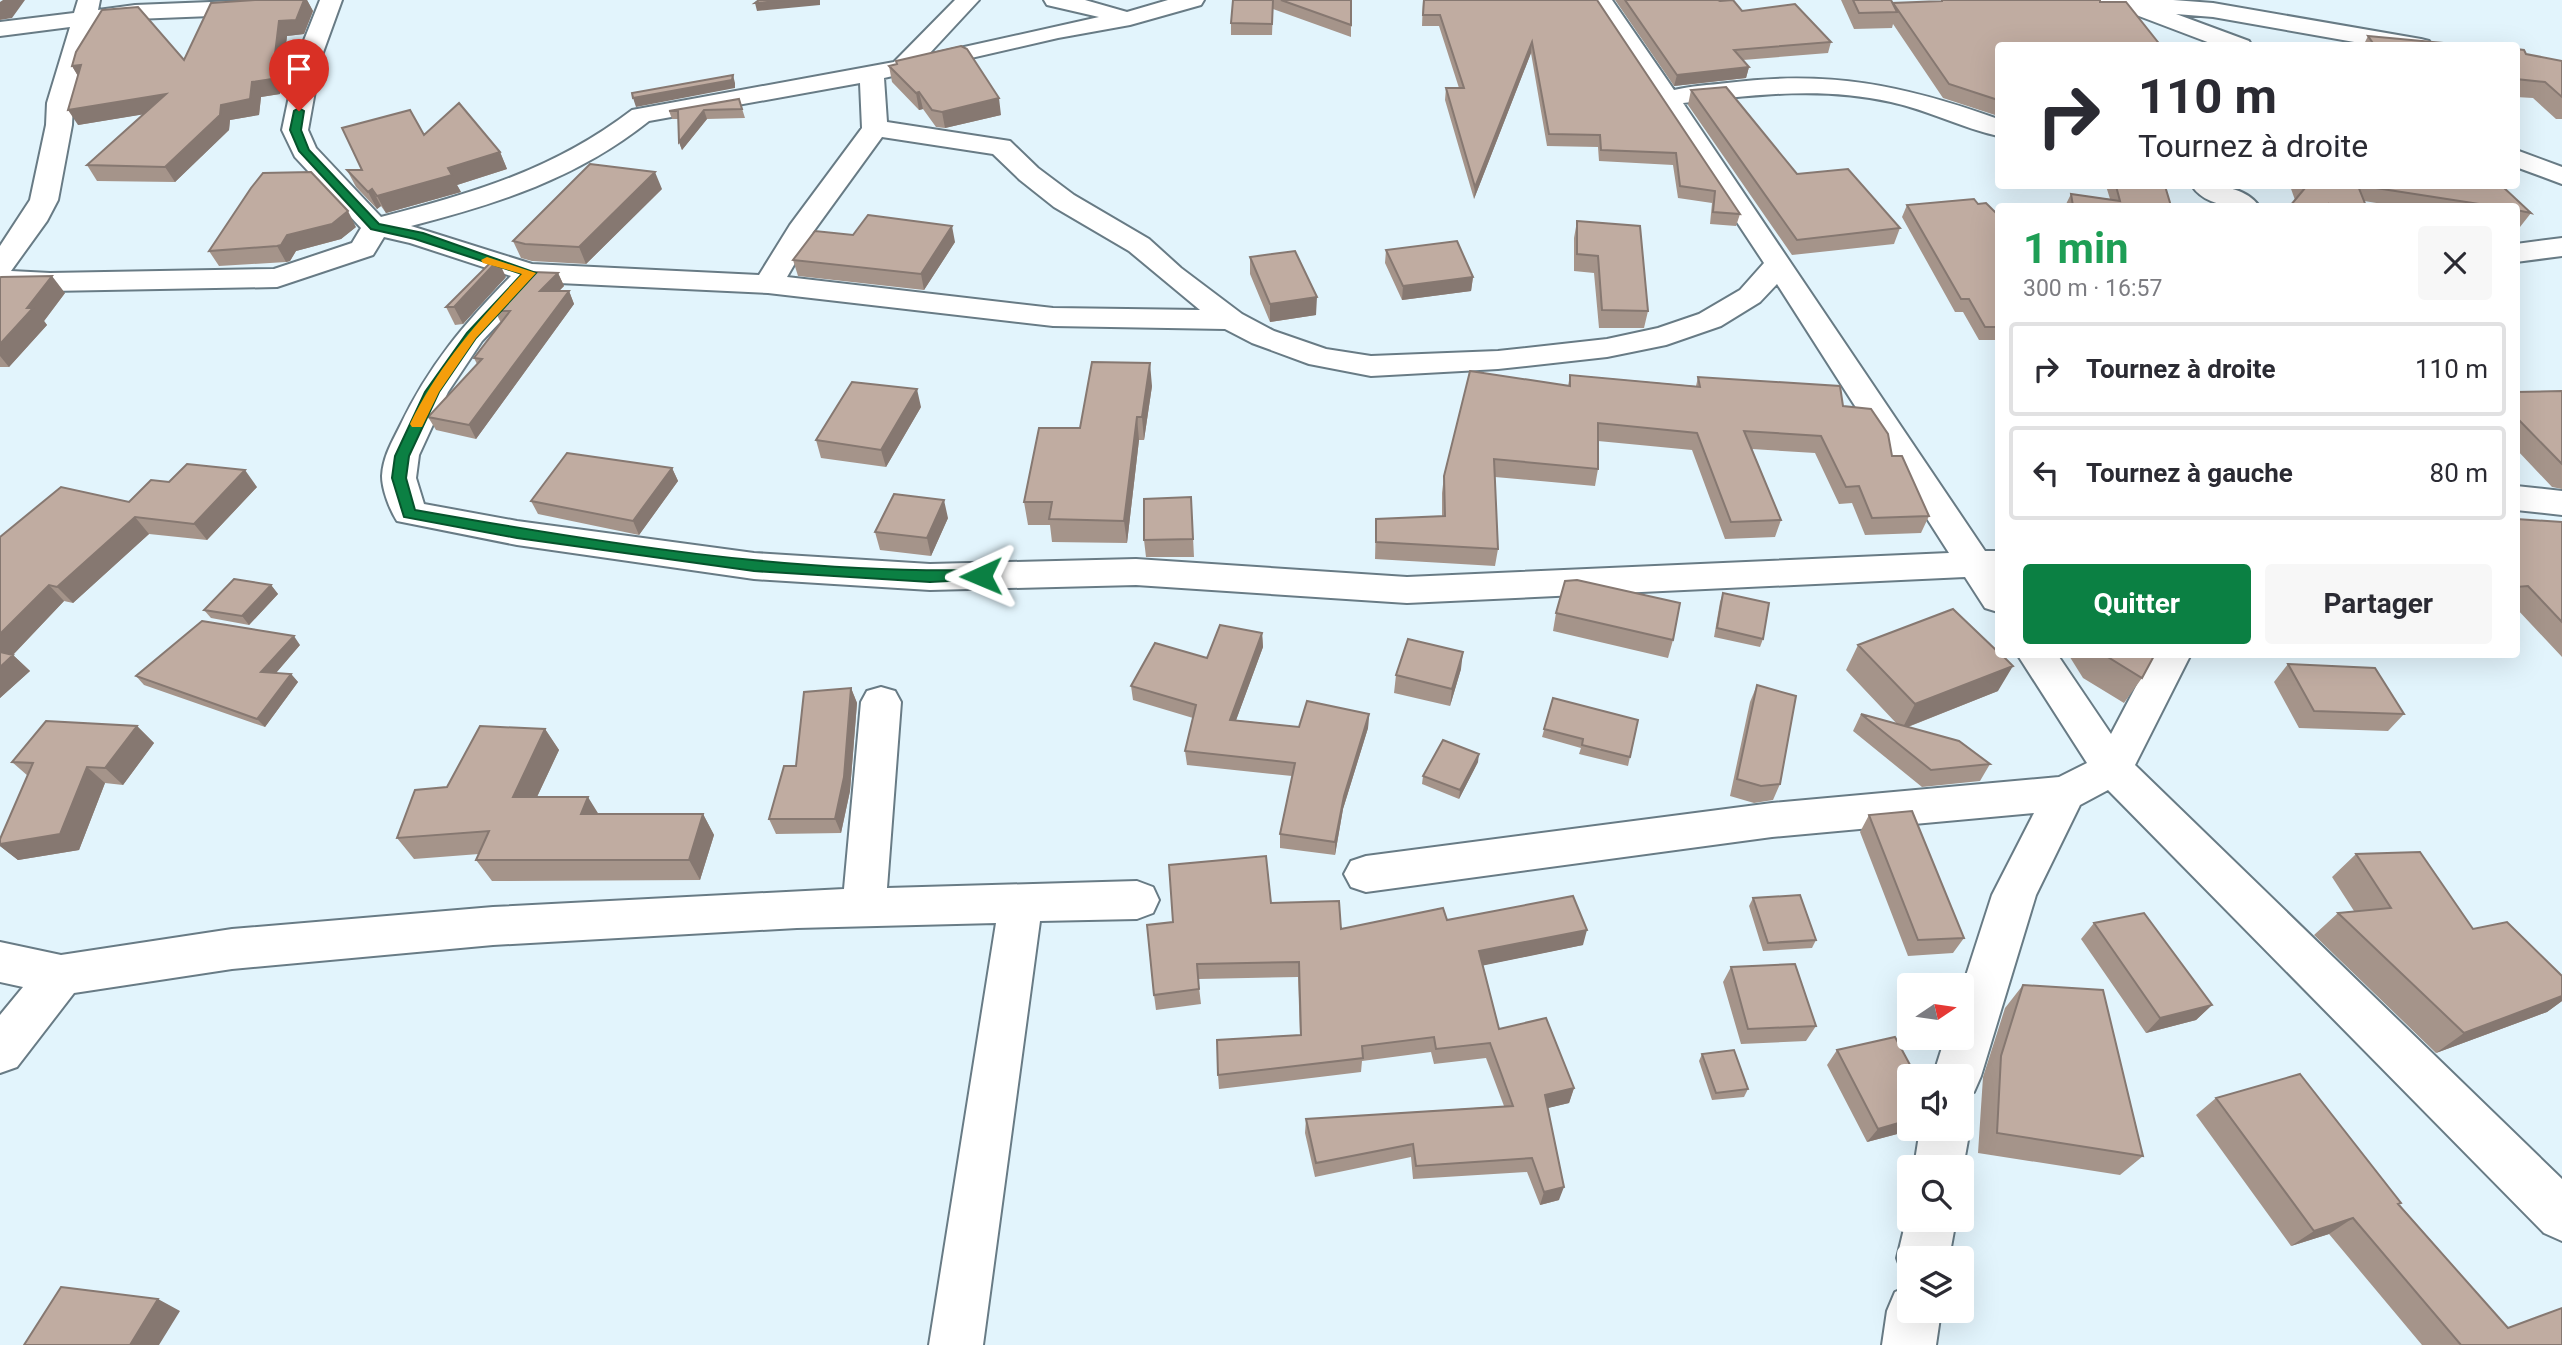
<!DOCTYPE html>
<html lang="fr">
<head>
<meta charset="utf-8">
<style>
  body { margin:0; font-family:Roboto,sans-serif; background:#f7f7f7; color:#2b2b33; height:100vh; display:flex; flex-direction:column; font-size:26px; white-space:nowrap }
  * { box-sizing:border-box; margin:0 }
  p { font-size:23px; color:#7c7c81 }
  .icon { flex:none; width:38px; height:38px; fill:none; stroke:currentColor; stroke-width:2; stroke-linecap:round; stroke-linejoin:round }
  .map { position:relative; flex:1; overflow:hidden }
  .details { position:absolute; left:1995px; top:203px; width:525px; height:455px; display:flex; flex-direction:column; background:#fff; border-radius:7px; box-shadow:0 7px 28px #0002 }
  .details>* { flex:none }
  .guide { position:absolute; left:1995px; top:42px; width:525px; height:147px; border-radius:7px; box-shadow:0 7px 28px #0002; background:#fff; color:#2b2b33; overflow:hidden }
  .needle { width:46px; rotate:77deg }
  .fabs { position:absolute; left:1897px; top:973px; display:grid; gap:14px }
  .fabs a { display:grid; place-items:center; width:77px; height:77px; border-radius:7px; background:#fff; box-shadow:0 7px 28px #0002; font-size:35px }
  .pin { position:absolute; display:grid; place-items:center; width:60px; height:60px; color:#fff; margin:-72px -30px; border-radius:50% 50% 50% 0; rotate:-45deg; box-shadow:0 0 7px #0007 }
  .pin .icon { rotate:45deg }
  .me { position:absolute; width:77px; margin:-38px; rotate:269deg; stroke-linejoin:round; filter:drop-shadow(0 0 5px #0008) }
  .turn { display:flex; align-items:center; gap:24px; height:147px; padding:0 28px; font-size:32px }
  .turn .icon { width:91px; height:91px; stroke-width:2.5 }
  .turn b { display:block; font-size:49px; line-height:60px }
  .round { display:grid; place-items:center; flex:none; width:74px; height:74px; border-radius:7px; background:#f7f7f7 }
  .overview { display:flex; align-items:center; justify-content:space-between; height:119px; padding:0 28px }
  h1 { font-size:42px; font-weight:700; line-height:52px; color:#1e9e55 }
  .primary-button { display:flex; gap:14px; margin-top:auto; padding:14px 28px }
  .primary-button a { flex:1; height:80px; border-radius:7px; background:#0b8043; color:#fff; font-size:28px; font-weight:700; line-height:80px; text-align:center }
  .primary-button a+a { background:#f7f7f7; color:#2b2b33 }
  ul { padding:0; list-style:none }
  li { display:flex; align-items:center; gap:21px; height:94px; margin:0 14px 10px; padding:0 14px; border:4px solid #e1e1e2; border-radius:7px }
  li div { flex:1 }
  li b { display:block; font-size:26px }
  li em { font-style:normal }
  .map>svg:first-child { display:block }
</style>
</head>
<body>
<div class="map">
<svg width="2562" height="1345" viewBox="0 0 2562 1345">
  <rect width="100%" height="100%" fill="#e2f4fc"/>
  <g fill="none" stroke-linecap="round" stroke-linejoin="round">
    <!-- minor casing -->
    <g stroke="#687b85" stroke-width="4">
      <path id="minor" d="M78,0H100L98,10L135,5L260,0L268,2L271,7L268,12L260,14L135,19L94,24L73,103L72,125L58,200L47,221L11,271L50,273L274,269L352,243L361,228L295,157L282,130L297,58L320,0H342L321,58L308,130L316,148L381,217C474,193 555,169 632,110L894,62L955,0H979L928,55L1099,17L1047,5L1044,0H1085L1127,12L1168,0H1204L1201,5L1130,25L1058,38L884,78L887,122L1010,141L1038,168L1074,195L1149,239L1181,268L1242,314L1274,331L1326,349L1371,356L1498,351L1607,339L1658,328L1699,314L1740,290L1764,263L1590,0H1612L1674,90C1691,86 1709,85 1727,83C1829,70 1903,85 1998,119V136C1962,128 1928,110 1891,102C1821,86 1753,95 1683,103L1985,551H1998V612L1985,608L1965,577L1407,603L1136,585L930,590L754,579L517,545L397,521C390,510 382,490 382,476C383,457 392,442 400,426C429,365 464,324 511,276L410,243L384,237L373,255L277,287L50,291L0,288V246L30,200L46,125L47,103L70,27L0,36V22L74,13ZM860,83L862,128L790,225L759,275L532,264L411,226C499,203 576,179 649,121ZM882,137L993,154L1020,180L1054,207L1129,251L1200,310L1053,308L787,277L813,232ZM538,282L768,293L1053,326L1225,329L1252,343L1309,364L1371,376L1498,369L1607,357L1666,345L1721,326L1760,302L1777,284L1949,553L1407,577L1136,559L930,564L754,553L517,521L424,504L416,478L419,455L448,392L482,341Z
        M2074,0H2173L2213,3L2421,39L2429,41L2432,46H2377L2213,17L2176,14L2249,41L2252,46H2218L2123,10L2077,5Z
        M2516,150L2562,167V184L2516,167Z
        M2192,186C2214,184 2245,186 2259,206C2237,208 2206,207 2192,186Z
        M2562,238V256L2516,262V244Z
        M2516,486L2562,491V515L2516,510Z
        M2017,654H2057L2111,734L2153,654H2191L2135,765L2562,1179V1241L2544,1233L2108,790L2080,805L2036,895L1981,1076L1974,1092L1962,1097V1076H1933L1945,1038H1962V988L1992,895L2034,813L1772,837L1366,892L1351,887L1344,874L1351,861L1366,856L1772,803L2059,777L2087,763Z
        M881,687L895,691L901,702L887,888L1137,881L1153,887L1159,900L1153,913L1137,919L1040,921L983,1345H929L996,923L797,928L493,945L232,969L74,993L17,1067L0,1073V1015L23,987L0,982V942L61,955L232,929L493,907L844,889L861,702L867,691Z
        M1962,1112L1970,1129L1962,1173V1167H1914L1920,1129H1962Z
        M1909,1208V1220H1956L1949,1258H1909V1278L1904,1277L1897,1258Z
        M1909,1286V1311H1941L1936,1345H1882L1887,1311L1895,1292Z"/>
    </g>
    <!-- minor -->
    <use href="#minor" fill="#fff" fill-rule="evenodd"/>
  </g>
  <!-- wall -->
  <path fill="#a5948a" d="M255,0H307L313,11L304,34L287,36L280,94L261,97L259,115L230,120L229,130L175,182L97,181L87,165L144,114L78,125V76L72,66L184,60Z
    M1233,0H1351V37L1273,9L1272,35H1231V23Z
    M1423,0H1597L1740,214L1736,226L1710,224L1712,203L1678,198L1673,165L1599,161L1598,147L1547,146L1531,53L1474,199L1445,100L1446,88H1459L1439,26H1422Z
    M1615,0H1718L1742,11L1831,42L1828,53L1743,60L1749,67L1746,78L1674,86Z
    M1841,0H1891L1893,4L1998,46V116L1943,98L1893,24L1892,28L1854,29Z
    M2368,36L2476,46H2363Z
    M2516,49L2526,54L2562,61V119H2556L2533,98L2516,97Z
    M896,61L1001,115L945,128L936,127L923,109L919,110L892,82L889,66L896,64Z
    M1691,90L1797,174L1900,228L1894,244L1792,255L1688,105Z
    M739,99L745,118L707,119L682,150L679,142L678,119H672L669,111Z
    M424,135L500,152L507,169L457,185L461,192L386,213L381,206L377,209L356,187L347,170H362Z
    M2106,186H2165L2171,206H2065L2071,194L2110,199Z
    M2290,186H2502L2531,213L2520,227H2516V206H2395L2364,201L2366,206H2290L2295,200Z
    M662,189L586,264L532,261L521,258L513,241Z
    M1978,204L1998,215V340H1979L1963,312H1955L1902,217L1907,205Z
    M1577,221L1648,311L1644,328H1599L1594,273L1574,271V238Z
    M356,227L341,239L296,251L290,261L286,262L219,266L209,251Z
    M853,235L955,242L924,290L798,276L793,260Z
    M1386,250L1473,277L1471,291L1402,300L1385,263Z
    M1250,257L1316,315L1270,322L1250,274Z
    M558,273L564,286L559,291H569L574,304L476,439L436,430L428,417L477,364L474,358L501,323L495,311Z
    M506,277L463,324L455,325L446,307Z
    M0,278L65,293L44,321L47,325L9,367H0Z
    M1570,375L1696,386L1698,377L1843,406L1892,456L1929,516L1921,533L1865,535L1852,503L1839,504L1815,453L1752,449L1781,520L1775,537L1725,539L1692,450L1598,441V469L1595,486L1495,477L1498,549L1495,566L1375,559L1376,519L1442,516V493L1444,476L1568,386Z
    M1152,386L1144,440H1139L1127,543L1052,542L1050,525H1028L1024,502L1080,428Z
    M2562,391V489L2552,487L2516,449V392Z
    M921,407L886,467L821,458L816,440Z
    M672,468L678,481L639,535L538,514L531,501Z
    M169,482L257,487L207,540L149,534L73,603L64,601L13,655L30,671L0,698V537L129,502Z
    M1191,497L1194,557H1146L1144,540Z
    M948,518L931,556L880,550L875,532Z
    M2516,519L2562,522V657L2516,608Z
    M271,585L278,594L249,625L211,618L204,610Z
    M1723,593L1763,639L1760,647L1714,637L1720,602Z
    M1556,613L1673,640L1668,658L1553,631Z
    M1262,633L1263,647L1236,720L1299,727L1369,714L1368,728L1343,809L1335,855L1280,848V834L1292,776L1187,765L1185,751L1193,718L1133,700L1131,686L1207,658Z
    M300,645L276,673L291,674L298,682L265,727L144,685L136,676Z
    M1858,645L1998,691L1908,727L1990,764L1980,781L1922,787L1853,731L1861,714L1897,724L1846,670Z
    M2068,654H2155L2142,678L2124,703L2083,678Z
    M2288,664L2404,714L2388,731L2299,728L2274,682Z
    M1461,669L1450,706L1394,693L1396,675Z
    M1757,685L1780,784L1773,800L1754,803L1730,796L1750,702Z
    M851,688L857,703L850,791L841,833L776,834L769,819L796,766Z
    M1553,698L1630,757L1628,766L1579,754L1581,748L1542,737Z
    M137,726L154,743L123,785L105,783L79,850L18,860L0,846V839L28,776L12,762Z
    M545,729L559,750L537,797L599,814H703L714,835L700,880L492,881L476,860L479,854L414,859L397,838L447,787Z
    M1478,762L1459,799L1422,784L1423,776Z
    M1869,815L1964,938L1953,953L1908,956L1860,832Z
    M2356,854L2473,929L2562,976V1001L2547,1012L2436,1053L2314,935L2338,913L2354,911L2332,877Z
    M1753,898L1816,940L1812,948L1763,951L1749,906Z
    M1271,903L1341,929L1447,920L1583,945L1483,965L1499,1029L1574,1088L1569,1103L1547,1108L1559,1200L1540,1205L1527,1172L1413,1179L1411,1157L1315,1177L1305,1133L1306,1119L1504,1106L1486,1058L1434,1064L1431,1052L1362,1061L1361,1072L1219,1089L1218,1075L1300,1035L1298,977L1198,979L1201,1004L1156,1010L1154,995L1173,922Z
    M2094,923L2212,1005L2196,1020L2146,1033L2081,939Z
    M1731,967L1816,1026L1806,1041L1741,1044L1723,982Z
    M2023,985L2143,1156L2120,1175L1978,1153L1983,1077L2005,1008Z
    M1837,1050L1909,1129H1916L1867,1142L1827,1065Z
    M1702,1054L1748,1089L1744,1097L1712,1100L1699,1061Z
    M2216,1098L2399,1204L2508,1328L2562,1345H2422L2329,1234L2291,1246L2196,1115Z"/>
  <!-- shaded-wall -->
  <path fill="#867871" d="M3,0H25L12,18L0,20V2Z
    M304,0H307L313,11L304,34L287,36L280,94L261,97L259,115L230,120L229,130L175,182L165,167L221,105L252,82L279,21Z
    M789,0H820V5L757,11L755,3Z
    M1532,42L1531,53L1474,199L1475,187Z
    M81,65V81L72,66Z
    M1749,67L1746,78L1674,86L1677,75Z
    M733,75L735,83V88L636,107L633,98Z
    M919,92L923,109L919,110L916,93Z
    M166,94L176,109L78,125L68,110Z
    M999,98L1001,115L945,128L942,112Z
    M704,110L707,119L682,150L679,142Z
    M500,152L507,169L457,185L461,192L386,213L377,196L448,168Z
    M655,172L662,189L586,264L579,247Z
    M372,189L381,206L377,209L368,192Z
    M348,211L356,227L341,239L296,251L290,261L286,262L277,246L287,235Z
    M952,226L955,242L924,290L921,274Z
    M498,260L506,277L463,324L454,307Z
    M558,273L564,286L546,304L540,291Z
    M52,276L65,293L44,321L47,325L9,367L0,356V344Z
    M1473,277L1471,291L1402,300L1403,286Z
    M569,291L574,304L476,439L469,425Z
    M1317,297L1316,315L1270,322V304Z
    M1150,363L1152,386L1144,440L1142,417Z
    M917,389L921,407L886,467L881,450Z
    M1137,417L1139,440L1127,543L1124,521Z
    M672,468L678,481L639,535L633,521Z
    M245,470L257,487L207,540L194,524Z
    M944,500L948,518L931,556L927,538Z
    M135,517L149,534L73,603L57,587Z
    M49,585L64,601L7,661L13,655L30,671L0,698V634Z
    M271,585L278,594L249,625L242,616Z
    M1262,633L1263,647L1231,734L1230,720Z
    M294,636L300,645L269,681L261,672Z
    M1463,652L1461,669L1450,706L1452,689Z
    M2013,666L1998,691L1902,729L1915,704Z
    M291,674L298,682L265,727L257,719Z
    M851,688L857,703L850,791L841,833L835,819Z
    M1369,714L1368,728L1343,809L1335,855V842L1344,796Z
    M137,726L154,743L123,785L105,768Z
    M545,729L559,750L527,818L513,797Z
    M1479,754L1478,762L1459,799L1460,790Z
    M87,767L105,783L79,850L18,860L0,846V844Z
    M588,797L601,818L581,814Z
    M703,814L714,835L700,880L689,860Z
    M1587,930L1583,945L1476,967L1479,951Z
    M2562,996V1001L2547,1012L2436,1053L2464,1033Z
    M2212,1005L2196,1020L2146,1033L2160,1018Z
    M1574,1088L1569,1103L1540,1110L1545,1095Z
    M1909,1120V1129H1916L1867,1142L1878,1129Z
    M1564,1187L1559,1200L1540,1205L1544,1192Z
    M2353,1218L2329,1234L2291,1246L2314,1231Z
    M158,1299L180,1311L159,1345H130Z"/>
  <!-- building -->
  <path fill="#c0aca1" stroke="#867871" stroke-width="2" d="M255,0H304L296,20L279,21L272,79L252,82L250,99L221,105L220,115L165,167L87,165L166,94L68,110L81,65L72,66L76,52L102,10L138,7L184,60L211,3Z
    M759,0H789L755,3Z
    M1233,0H1273L1272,24L1231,23Z
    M1281,0H1351V25Z
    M1424,0H1597L1740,214L1713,212L1715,191L1680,186L1676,153L1601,150L1600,135L1549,134L1532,42L1475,187L1446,88H1464L1440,15H1423Z
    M1625,0H1718L1720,1L1733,0L1742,11L1795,4L1831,42L1734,50L1749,67L1677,75Z
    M1853,0H1891L1897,12L1859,13Z
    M1942,0H2100V2H2126L2161,46H1998V100L1949,84L1893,3L1942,1Z
    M2368,36L2476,46H2375Z
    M961,46L967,49L999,98L942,112L932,110L919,92L916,93L889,66L897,64L896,61Z
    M2516,49L2524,50L2526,54L2562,61V97L2545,82L2516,79Z
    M733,75L732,80L633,98L632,93Z
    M1726,87L1797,174L1848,169L1900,228L1797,240L1691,90Z
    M739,99L742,109L704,110L679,142L678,111H669Z
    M459,103L500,152L448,168L452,175L377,196L372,189L368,192L347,170H362L342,128L410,110L424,135Z
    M590,164L655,172L579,247L525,244L513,241Z
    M311,172L348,211L332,224L287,235L281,245L277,246L209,251L251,188L263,173Z
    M2116,186H2165L2171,206H2073L2071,194L2120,201Z
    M2304,186H2358L2366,206H2343L2329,204V206H2290L2305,188Z
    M2363,186H2502L2531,213L2516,210V206H2492Z
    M1974,199L1978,204L1986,203L1998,215V327H1985L1969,299H1961L1907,205Z
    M868,215L952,226L921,274L793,260L815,231L853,235Z
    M1577,221L1640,226L1648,311L1602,310L1598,256L1577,254Z
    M1457,241L1473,277L1403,286L1386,250Z
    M1295,251L1317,297L1270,304L1250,257Z
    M494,259L498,260L454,307H446Z
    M533,272L558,273L540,291H569L469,425L428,417L482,359L474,358L510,311H495Z
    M52,276L27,308H33L0,344V278L1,277Z
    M1092,362L1150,363L1142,417H1137L1124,521L1049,519L1052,502H1024L1039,428H1080Z
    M1470,371L1570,386V375L1700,387L1698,377L1840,386L1843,406L1871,409L1888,434L1892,456H1902L1929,516L1872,518L1859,486L1846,487L1821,436L1744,431L1781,520L1731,522L1697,433L1598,423V469L1494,459L1498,549L1376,542V519L1445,516L1444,476Z
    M852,382L917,389L881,450L816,440Z
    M2562,391V464L2516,417V392Z
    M567,453L672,468L633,521L531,501Z
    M187,464L245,470L194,524L135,517L57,587L49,585L0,634V537L61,487L129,502L151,480L169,482Z
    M894,494L944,500L927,538L875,532Z
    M1191,497L1193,539L1144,540V499Z
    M2516,519L2562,522V622L2528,586L2516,587Z
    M234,579L271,585L242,616L204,610Z
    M1577,580L1680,603L1673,640L1556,613L1565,581Z
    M1723,593L1769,603L1763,639L1717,628Z
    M1953,609L1998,652V654H2001L2013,666L1915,704L1858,645Z
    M202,621L294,636L261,672L291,674L257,719L136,676Z
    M1220,625L1262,633L1230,720L1299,727L1307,701L1369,714L1344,796L1335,842L1280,834L1295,763L1185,751L1196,705L1131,686L1155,643L1207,658Z
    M1408,639L1463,652L1452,689L1396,675Z
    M0,652L13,655L0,667Z
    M2103,654H2155L2142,678Z
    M2288,664L2375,668L2404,714L2314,711Z
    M1757,685L1796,696L1780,784L1761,786L1737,779Z
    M851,688L844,777L835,819H769L784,766H796L804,692Z
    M1553,698L1638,720L1630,757L1582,745L1583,739L1544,729Z
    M1861,714L1959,741L1990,764L1931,770Z
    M46,721L137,726L105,768L87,767L60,834L0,844V839L33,763L12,762Z
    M480,726L545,729L513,797H588L581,814H703L689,860H476L489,831L397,838L415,790L447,787Z
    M1443,740L1479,754L1460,790L1423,776Z
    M1912,811L1964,938L1918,940L1869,815Z
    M2420,852L2473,929L2507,922L2562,976V996L2464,1033L2338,913L2391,908L2356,854Z
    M1266,856L1271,903L1339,901L1341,929L1443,908L1447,920L1573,896L1587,930L1479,951L1499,1029L1546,1018L1574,1088L1545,1095L1564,1187L1544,1192L1532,1158L1416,1166L1413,1144L1316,1163L1306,1119L1513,1106L1490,1043L1436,1049L1434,1037L1362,1046L1363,1058L1218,1075L1217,1040L1301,1035L1299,962L1197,964L1199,989L1154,995L1147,925L1173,922L1169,865Z
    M1800,895L1816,940L1768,943L1753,898Z
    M2144,913L2212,1005L2160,1018L2094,923Z
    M1795,964L1816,1026L1748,1029L1731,967Z
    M2023,985L2103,990L2143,1156L1997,1133L2001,1056Z
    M1895,1037L1916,1076H1909V1120L1878,1129L1837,1050Z
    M1734,1050L1748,1089L1716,1093L1702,1054Z
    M2300,1074L2401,1203L2398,1204L2508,1328L2562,1308V1345H2461L2353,1218L2314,1231L2216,1098Z
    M61,1287L158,1299L130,1345H24Z"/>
  <!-- route -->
  <path fill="#0b8043" stroke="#07532c" stroke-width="2" d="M299,108L304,111L301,130L309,150L379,224L423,233L536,273L476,338L439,392L409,456L406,478L415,510C601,543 791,574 981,570L986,572L989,576L986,579L930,582L754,571L517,538L404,517L392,478L395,456L425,392L467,333L522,274L415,239L371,229L299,151L290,130L294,111Z"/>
  <!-- slow -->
  <path fill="#f59e0b" d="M487,257L536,273L476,338L439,392L422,427H412L410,424C438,366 478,321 522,274L483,263L481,260Z"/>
</svg>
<div class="fabs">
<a><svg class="needle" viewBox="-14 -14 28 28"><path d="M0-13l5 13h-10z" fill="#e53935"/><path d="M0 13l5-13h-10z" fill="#7c7c81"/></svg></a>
<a><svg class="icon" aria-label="sound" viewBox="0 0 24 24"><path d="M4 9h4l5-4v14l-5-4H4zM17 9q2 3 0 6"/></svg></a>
<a><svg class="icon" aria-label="search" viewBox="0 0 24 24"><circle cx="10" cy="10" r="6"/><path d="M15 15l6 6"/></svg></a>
<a><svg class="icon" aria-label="layers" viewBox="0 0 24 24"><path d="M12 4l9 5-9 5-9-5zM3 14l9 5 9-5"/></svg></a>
</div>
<div class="pin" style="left:299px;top:111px;background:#d93025"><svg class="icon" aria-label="arrive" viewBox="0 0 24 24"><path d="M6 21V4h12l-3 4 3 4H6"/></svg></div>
<svg class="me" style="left:981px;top:576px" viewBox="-20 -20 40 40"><path d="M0-17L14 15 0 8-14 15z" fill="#0b8043" stroke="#fff" stroke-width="4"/></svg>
<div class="guide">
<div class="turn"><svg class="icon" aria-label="right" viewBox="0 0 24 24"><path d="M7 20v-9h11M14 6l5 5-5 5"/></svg><div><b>110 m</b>Tournez à droite</div></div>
</div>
<section class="details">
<div class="overview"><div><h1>1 min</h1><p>300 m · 16:57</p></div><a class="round"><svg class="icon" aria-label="close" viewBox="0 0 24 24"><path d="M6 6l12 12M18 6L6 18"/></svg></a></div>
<ul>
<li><svg class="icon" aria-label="right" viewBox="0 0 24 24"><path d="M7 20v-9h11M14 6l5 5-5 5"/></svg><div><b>Tournez à droite</b></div><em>110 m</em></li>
<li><svg class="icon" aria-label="left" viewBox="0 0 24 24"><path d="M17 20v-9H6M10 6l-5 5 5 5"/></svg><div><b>Tournez à gauche</b></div><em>80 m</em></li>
</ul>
<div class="primary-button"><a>Quitter</a><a>Partager</a></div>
</section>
</div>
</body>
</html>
